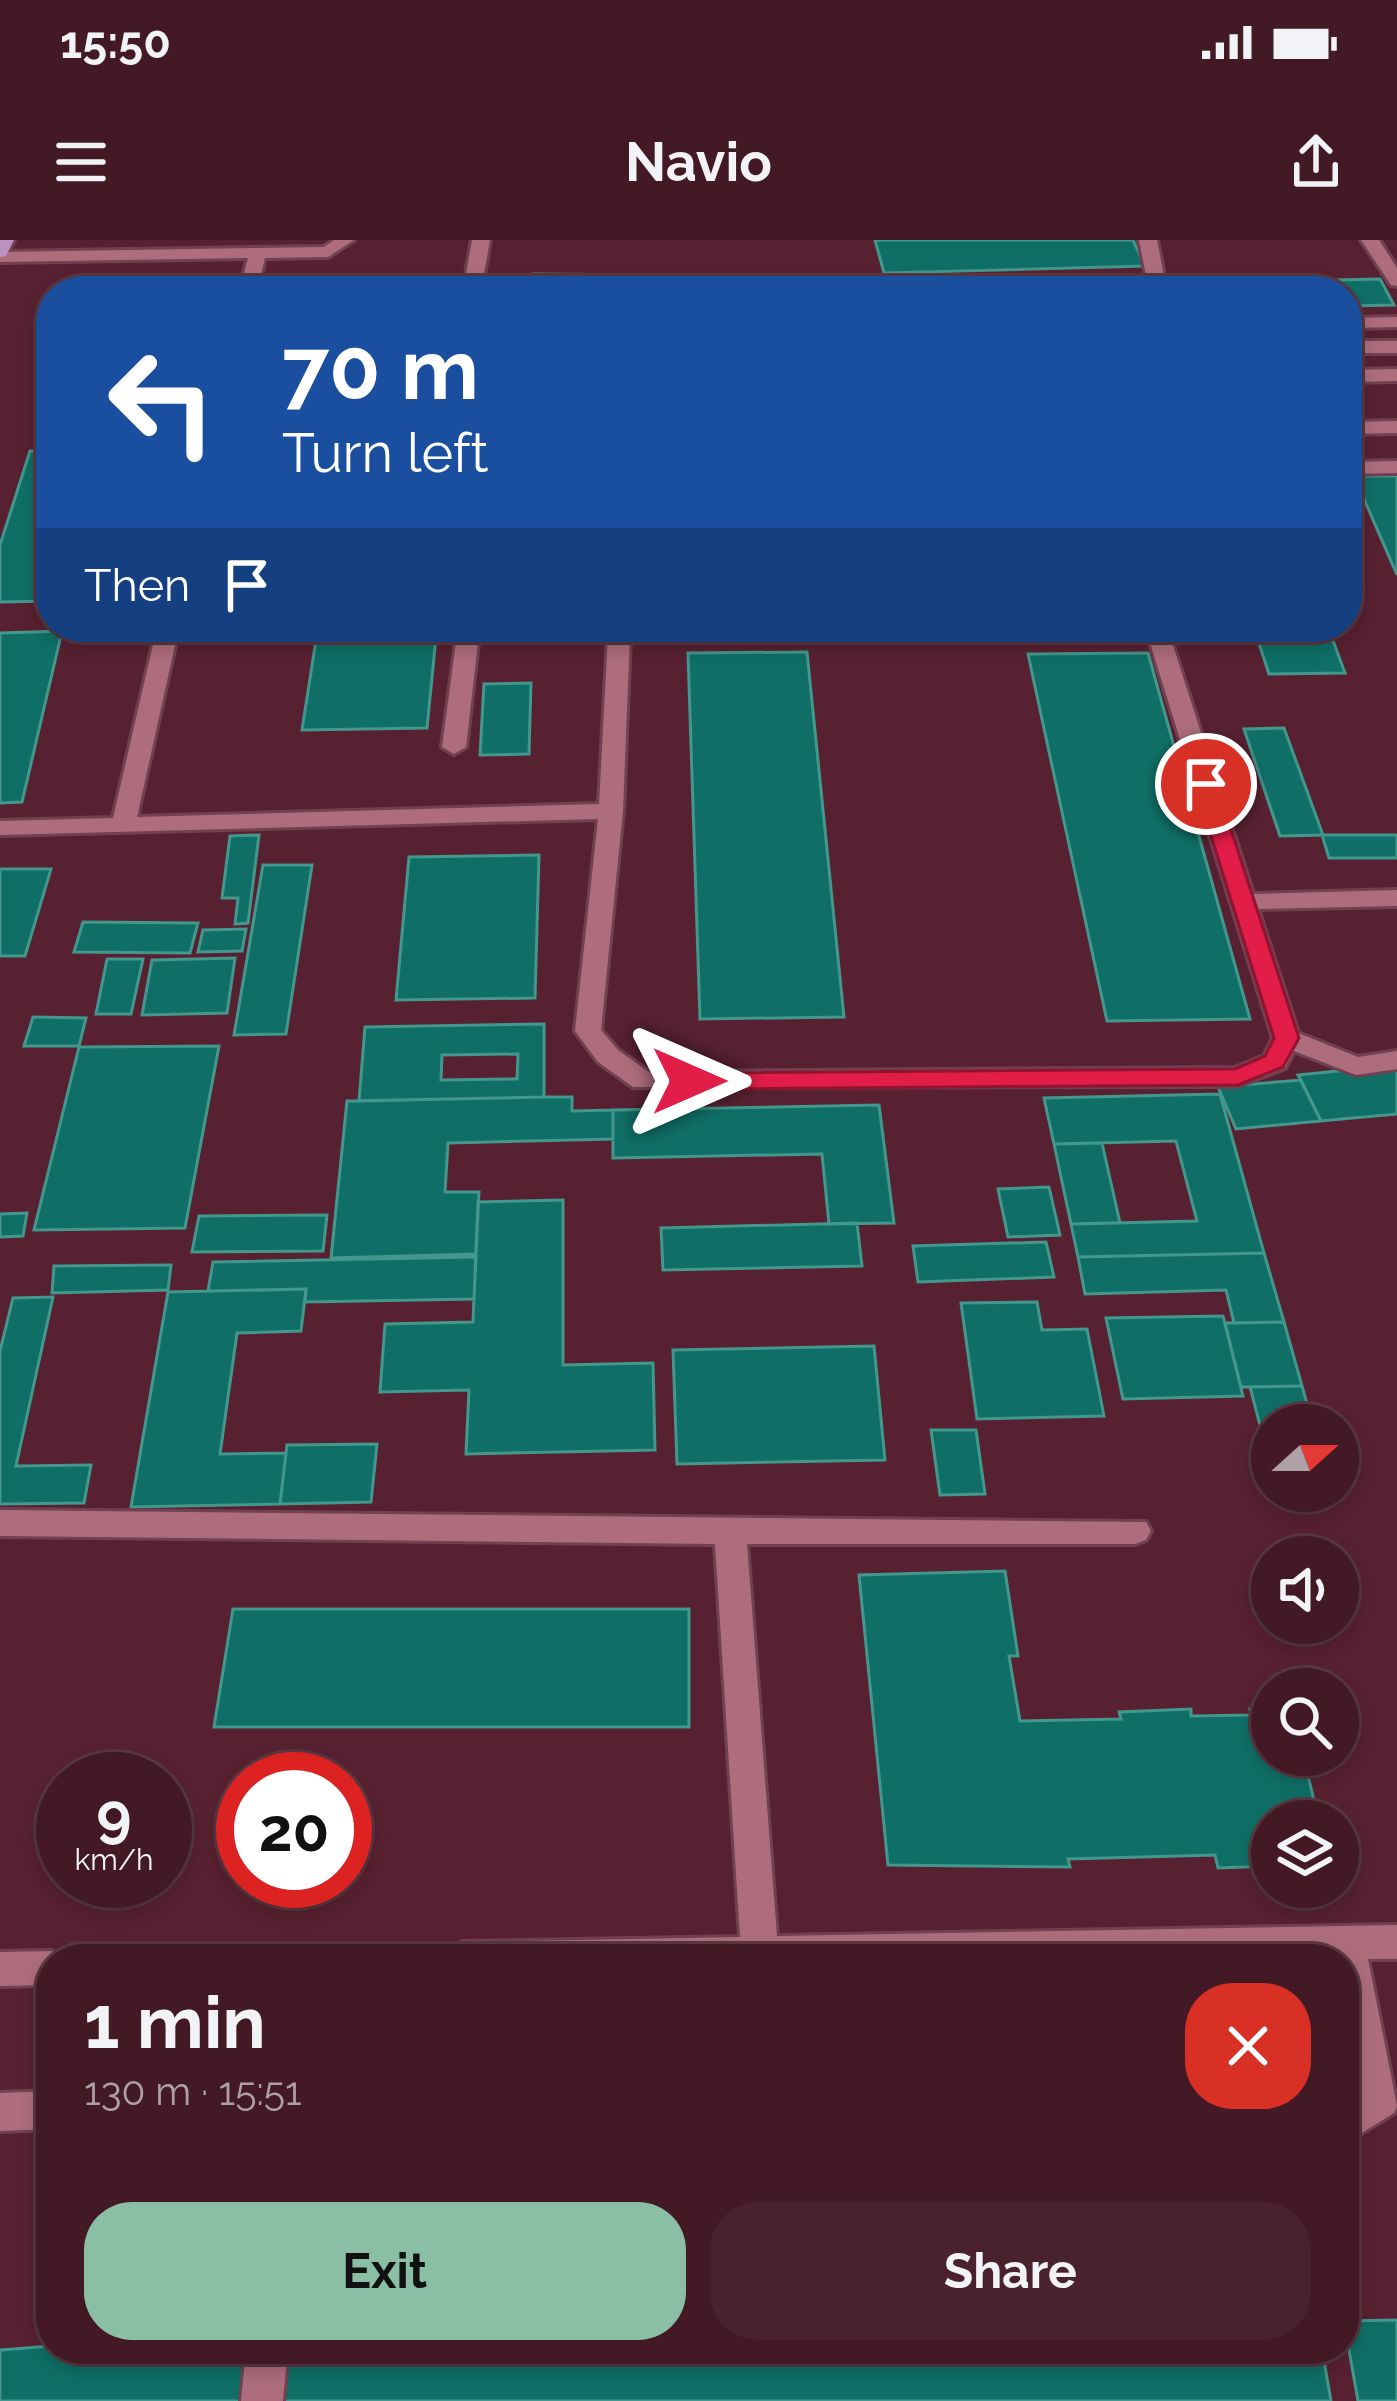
<!DOCTYPE html>
<html lang="en">
<head>
<meta charset="utf-8">
<style>
  body { margin:0; font-family:Raleway,sans-serif; background:#49222d; color:#f1f3f6; height:100vh; display:flex; flex-direction:column; font-size:45px; white-space:nowrap }
  * { box-sizing:border-box; margin:0 }
  p { font-size:39px; color:#aea0a7 }
  .icon { flex:none; width:66px; height:66px; fill:none; stroke:currentColor; stroke-width:2; stroke-linecap:round; stroke-linejoin:round }
  .map { position:relative; flex:1; overflow:hidden }
  .details { position:absolute; left:36px; top:1704px; width:1323px; height:420px; display:flex; flex-direction:column; background:#421925; border-radius:48px; box-shadow:0 6px 18px #0003,0 0 0 3px #5a3842 }
  .details>* { flex:none }
  .top-card { position:absolute; left:36px; top:36px; width:1326px; height:366px; border-radius:48px; box-shadow:0 6px 18px #0003,0 0 0 3px #5a3842; background:#1a4fa0; color:#fff; overflow:hidden }
  .needle { width:78px; rotate:69deg }
  .fabs { position:absolute; left:1251px; top:1164px; display:grid; gap:24px }
  .fabs a { display:grid; place-items:center; width:108px; height:108px; border-radius:50%; background:#421925; box-shadow:0 6px 18px #0003,0 0 0 3px #5a3842; font-size:60px }
  .speed { position:absolute; left:36px; top:1512px; display:flex; gap:24px; font-size:60px; font-weight:700; text-align:center }
  .speed>* { display:grid; place-content:center; width:156px; height:156px; border-radius:50%; background:#421925; box-shadow:0 6px 18px #0003,0 0 0 3px #5a3842; line-height:1 }
  .speed small { font-size:30px; font-weight:400 }
  .speed .limit { border:18px solid #d22; background:#fff; color:#111 }
  .pin { position:absolute; display:grid; place-items:center; width:102px; height:102px; color:#fff; margin:-51px; border:6px solid #fff; border-radius:50%; box-shadow:0 3px 12px #0007 }
  .me { position:absolute; width:132px; margin:-66px; rotate:90deg; stroke-linejoin:round; filter:drop-shadow(0 0 9px #0008) }
  .turn { display:flex; align-items:center; gap:42px; height:252px; padding:0 48px; font-size:54px }
  .turn .icon { width:156px; height:156px; stroke-width:2.5 }
  .turn b { display:block; font-size:84px; line-height:102px }
  .then { display:flex; align-items:center; height:114px; padding:0 48px; background:#0003; gap:24px; font-size:45px }
  .round { display:grid; place-items:center; flex:none; width:126px; height:126px; border-radius:48px; background:#49222d }
  .headline { display:flex; align-items:center; justify-content:space-between; height:204px; padding:0 48px }
  h1 { font-size:72px; font-weight:700; line-height:90px }
  .action { display:flex; gap:24px; margin-top:auto; padding:24px 48px }
  .action a { flex:1; height:138px; border-radius:48px; background:#8abfa5; color:#111; font-size:48px; font-weight:700; line-height:138px; text-align:center }
  .action a+a { background:#49222d; color:#f1f3f6 }
  .status { display:flex; justify-content:space-between; align-items:center; height:84px; padding:0 60px; background:#421925; direction:ltr }
  .status svg { height:33px; fill:currentColor }
  header { display:flex; justify-content:space-between; align-items:center; height:156px; padding:0 48px; background:#421925; font-size:54px; font-weight:700 }
  .map>svg:first-child { display:block }
</style>
</head>
<body>
<div class="status"><b>15:50</b><svg viewBox="0 0 49 12"><path d="M0 12V9h3v3zM5 12V6h3v6zM10 12V3h3v9zM15 12V0h3v12zM26 1h20v11H26zM47 4h2v5h-2z"/></svg></div>
<header><svg class="icon" aria-label="menu" viewBox="0 0 24 24"><path d="M4 6h16M4 12h16M4 18h16"/></svg>Navio<svg class="icon" aria-label="share" viewBox="0 0 24 24"><path d="M12 15V3M7 8l5-5 5 5M5 13v7h14v-7"/></svg></header>
<div class="map">
<svg width="1397" height="2161" viewBox="0 0 1397 2161">
  <rect width="100%" height="100%" fill="#582131"/>
  <!-- building -->
  <path fill="#0f6f66" stroke="#43978d" stroke-width="3" fill-rule="evenodd" d="M875,0H1133L1145,26L884,33Z
    M533,34L659,35L658,51H531Z
    M663,35L906,36L908,51H662Z
    M906,36L1018,37L1021,51H908Z
    M1018,37L1132,38L1135,51H1021Z
    M1380,39L1394,65L1349,66L1347,51L1336,40Z
    M30,211H51V361L0,362V305Z
    M1354,236H1397V335Z
    M318,387H437L427,488L302,490Z
    M1328,387L1345,433L1269,434L1254,388Z
    M62,391L22,562L0,563V393Z
    M807,412L844,777L700,779L688,413Z
    M1148,413L1250,779L1107,781L1028,414Z
    M531,443L529,514L480,515L484,444Z
    M1284,488L1323,595L1280,596L1244,489Z
    M259,595L248,683L235,684L238,658H222L230,596Z
    M1322,595H1397V618H1329Z
    M539,615L535,758L396,760L409,617Z
    M263,625H312L286,794L234,795Z
    M0,629H51L25,716H0Z
    M83,682L198,683L190,713L74,712Z
    M246,689L242,711L198,712L203,690Z
    M235,718L227,773L142,775L152,720Z
    M107,719H143L131,774H96Z
    M33,777L86,778L79,806H24Z
    M544,784V857L359,861L365,787ZM518,814L517,839L441,840L442,815Z
    M219,806L185,988L34,990L79,807Z
    M1397,825V874L1321,881L1298,835Z
    M1301,840L1321,881L1236,889L1218,847Z
    M1220,854L1264,1013L1078,1017L1071,984L1197,981L1176,901L1054,904L1044,858Z
    M544,857H572V871L613,870V899L448,903L445,952H479L476,1014L331,1018L347,861Z
    M879,865L894,983L829,984L822,914L613,918V870Z
    M1102,903L1120,983L1071,984L1054,904Z
    M1049,947L1060,995L1008,997L998,949Z
    M563,960V1125L653,1123L655,1210L466,1214L469,1150L380,1152L385,1084L473,1082L478,962Z
    M27,973L23,996L0,997V974Z
    M327,975L323,1011L192,1012L199,976Z
    M857,983L862,1026L663,1030L661,988Z
    M1046,1002L1054,1037L918,1042L913,1006Z
    M1264,1013L1284,1082L1234,1083L1226,1050L1085,1054L1078,1017Z
    M476,1017L474,1059L305,1062L306,1049L208,1051L213,1022Z
    M171,1025L168,1050L52,1053L54,1026Z
    M306,1049L301,1091L237,1093L220,1214L286,1213L280,1264L131,1267L168,1052Z
    M53,1057L16,1226L91,1225L84,1263L0,1264V1111L13,1058Z
    M1037,1062L1042,1090L1087,1089L1104,1176L977,1179L961,1063Z
    M1223,1076L1243,1156L1123,1159L1106,1078Z
    M1284,1082L1302,1146L1241,1147L1225,1083Z
    M874,1106L885,1220L677,1224L673,1110Z
    M1302,1146L1313,1185H1272V1231L1250,1147Z
    M931,1190H976L985,1254L940,1255Z
    M377,1204L371,1262L280,1264L287,1205Z
    M1277,1251H1331L1334,1260L1280,1262Z
    M1005,1331L1018,1416H1009L1020,1481L1121,1479L1119,1472L1191,1469V1476L1251,1475L1250,1469L1272,1468V1515H1303L1319,1581H1272V1626L1218,1628L1215,1615L1068,1619L1070,1627L888,1625L859,1335Z
    M233,1369H689V1487H214Z
    M1397,2080V2161H1358L1344,2081Z
    M51,2106L258,2109L253,2161H0V2110Z
    M273,2109H1322L1331,2161H268Z"/>
  <g fill="none" stroke-linecap="round" stroke-linejoin="round">
    <!-- minor casing -->
    <g stroke="#714151" stroke-width="6">
      <path id="minor" d="M334,0H354L328,17L265,18L257,51H239L248,18L0,22V12L324,7Z
        M472,0H490L481,51H463Z
        M1139,0H1157L1167,51H1149Z
        M1361,0H1379L1397,28V46L1391,45Z
        M1397,77V87L1347,88V78Z
        M1347,101H1397V113H1347Z
        M1397,129V141L1347,142V130Z
        M1397,181V193L1347,194V182Z
        M1397,221V233L1347,234V222Z
        M157,387H179L137,577L599,564L608,395L479,394L466,507L454,514L442,507L458,387H1027L1016,394L630,395L623,571L601,790L618,810L649,832L1235,828L1264,816L1273,798L1145,387H1167L1253,654L1397,650V666L1258,669L1298,793L1358,817L1397,811V829L1356,835L1294,811L1285,828L1238,846L633,847L598,822L575,791L598,579L0,595V581L113,578Z
        M0,1270L1146,1282L1151,1291L1146,1300L1135,1304H747L777,1696L1397,1685V1719H1368L1397,1866L1394,1873L1344,1904V1862L1359,1852L1344,1782V1719H444L450,1707L463,1702L740,1697L715,1304L0,1296Z
        M51,1711L66,1719H51V1745L0,1746V1712Z
        M51,1851V1889L0,1891V1853Z
        M246,2109H288L283,2161H241Z"/>
    </g>
    <!-- major casing -->
    <g stroke="#714151" stroke-width="6">
      <path id="major" d="M0,0H14L6,16L0,17Z"/>
    </g>
    <!-- minor -->
    <use href="#minor" fill="#ad6d7d" fill-rule="evenodd"/>
    <!-- major -->
    <use href="#major" fill="#bc91bf" fill-rule="evenodd"/>
  </g>
  <!-- route -->
  <path fill="#e11d48" stroke="#92132f" stroke-width="3" d="M1206,537L1216,544L1299,798L1283,827L1238,845L689,849L676,841L689,833L1235,829L1265,816L1274,798L1195,544Z"/>
</svg>
<div class="fabs">
<a><svg class="needle" viewBox="-14 -14 28 28"><path d="M0-13l5 13h-10z" fill="#e53935"/><path d="M0 13l5-13h-10z" fill="#aea0a7"/></svg></a>
<a><svg class="icon" aria-label="sound" viewBox="0 0 24 24"><path d="M4 9h4l5-4v14l-5-4H4zM17 9q2 3 0 6"/></svg></a>
<a><svg class="icon" aria-label="search" viewBox="0 0 24 24"><circle cx="10" cy="10" r="6"/><path d="M15 15l6 6"/></svg></a>
<a><svg class="icon" aria-label="layers" viewBox="0 0 24 24"><path d="M12 4l9 5-9 5-9-5zM3 14l9 5 9-5"/></svg></a>
</div>
<div class="speed"><div>9<small>km/h</small></div><div class="limit">20</div></div>
<div class="pin" style="left:1206px;top:544px;background:#d93025"><svg class="icon" aria-label="arrive" viewBox="0 0 24 24"><path d="M6 21V4h12l-3 4 3 4H6"/></svg></div>
<svg class="me" style="left:689px;top:841px" viewBox="-20 -20 40 40"><path d="M0-17L14 15 0 8-14 15z" fill="#e11d48" stroke="#fff" stroke-width="4"/></svg>
<div class="top-card">
<div class="turn"><svg class="icon" aria-label="left" viewBox="0 0 24 24"><path d="M17 20v-9H6M10 6l-5 5 5 5"/></svg><div><b>70 m</b>Turn left</div></div>
<div class="then">Then<svg class="icon" aria-label="arrive" viewBox="0 0 24 24"><path d="M6 21V4h12l-3 4 3 4H6"/></svg></div>
</div>
<section class="details">
<div class="headline"><div><h1>1 min</h1><p>130 m · 15:51</p></div><a class="round" style="background:#d93025;color:#fff"><svg class="icon" aria-label="close" viewBox="0 0 24 24"><path d="M6 6l12 12M18 6L6 18"/></svg></a></div>
<div class="action"><a>Exit</a><a>Share</a></div>
</section>
</div>
</body>
</html>
